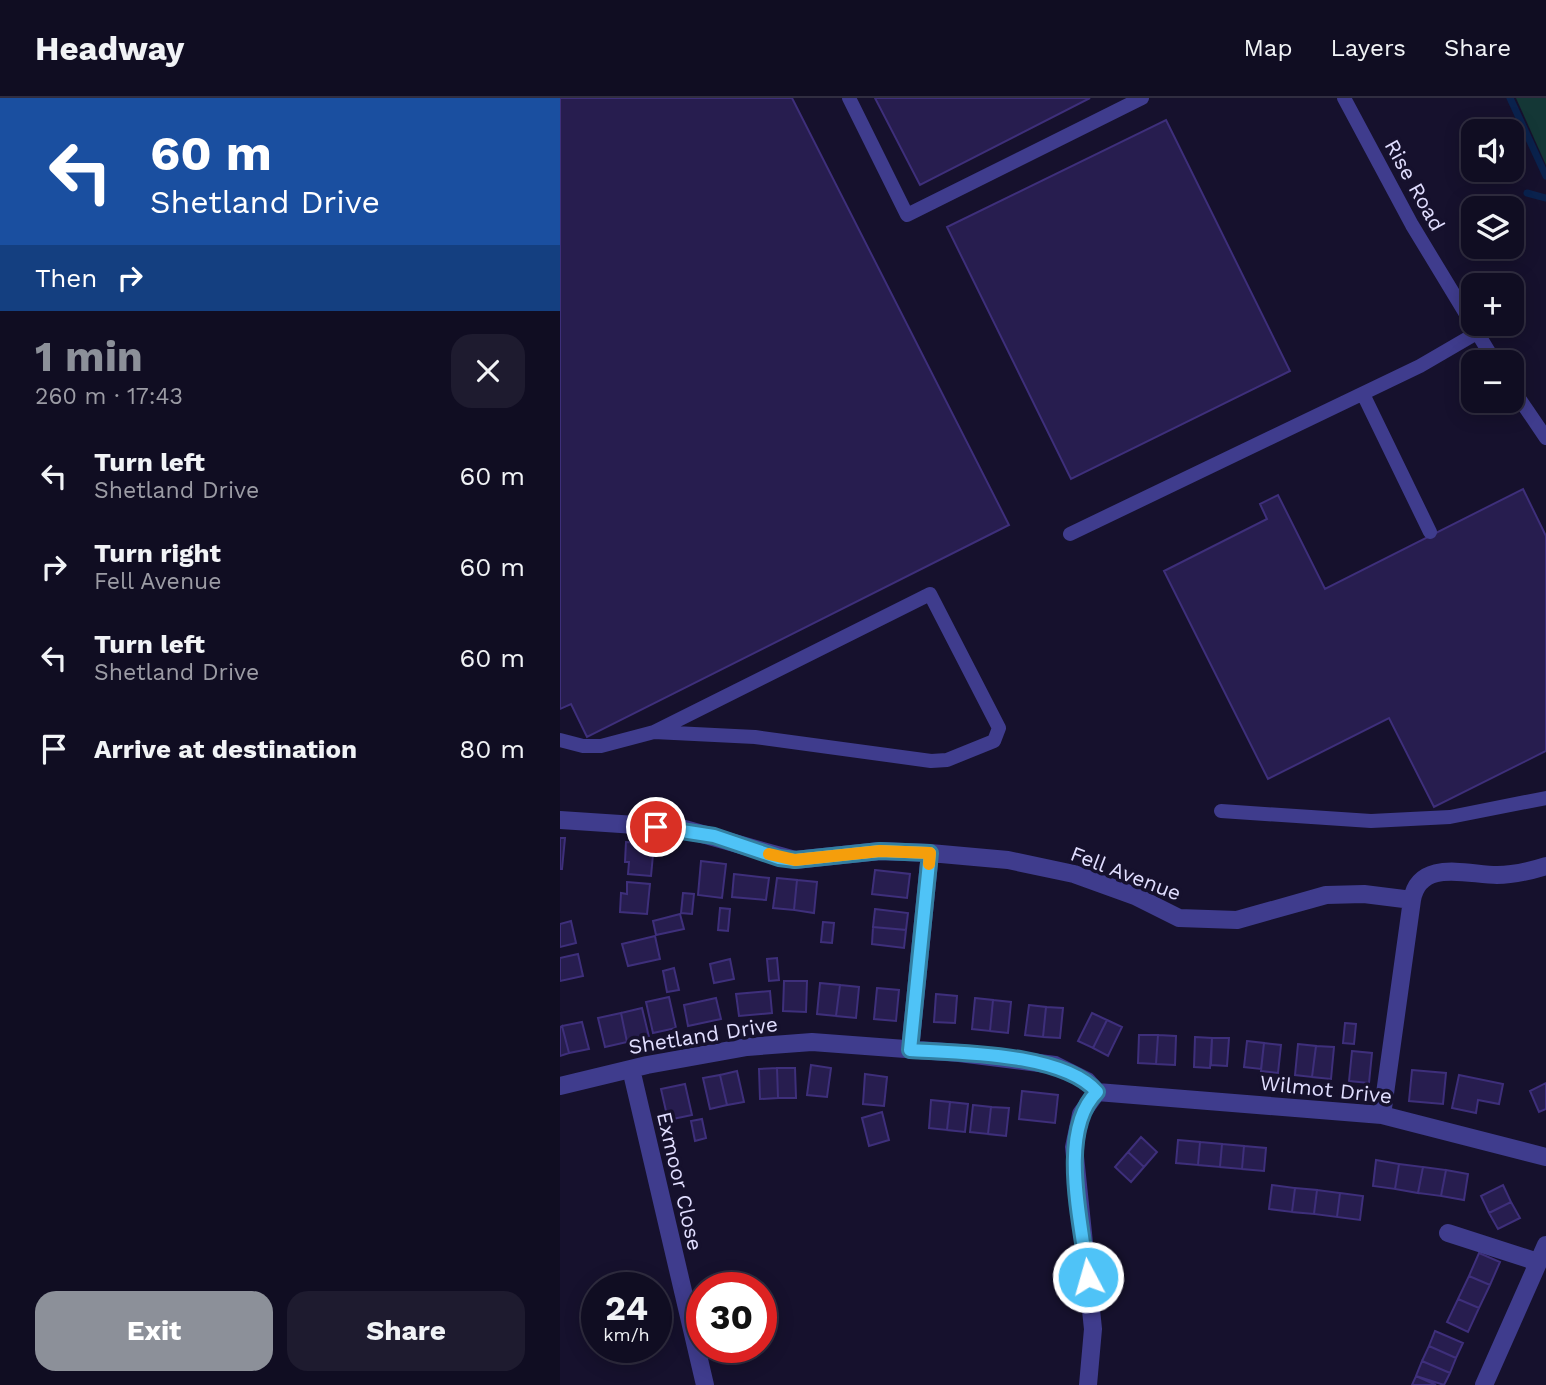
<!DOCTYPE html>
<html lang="en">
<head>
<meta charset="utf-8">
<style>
  body { margin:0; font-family:"Work Sans",sans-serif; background:#1e1b2f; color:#f1f3f6; height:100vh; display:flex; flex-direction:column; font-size:26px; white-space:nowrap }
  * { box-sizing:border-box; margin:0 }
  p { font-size:23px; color:#9c9ca5 }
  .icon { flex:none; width:38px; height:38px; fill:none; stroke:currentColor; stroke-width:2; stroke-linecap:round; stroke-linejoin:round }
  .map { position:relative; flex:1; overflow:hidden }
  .details { display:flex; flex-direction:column; background:#100d22; width:560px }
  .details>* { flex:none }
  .banner { background:#1a4fa0; color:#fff; overflow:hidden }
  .fabs { position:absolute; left:901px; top:21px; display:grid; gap:14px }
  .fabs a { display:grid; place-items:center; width:63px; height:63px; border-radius:14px; background:#100d22; box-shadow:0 4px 18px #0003,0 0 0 2px #302d40; font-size:35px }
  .speed { position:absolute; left:21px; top:1174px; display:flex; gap:14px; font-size:35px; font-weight:700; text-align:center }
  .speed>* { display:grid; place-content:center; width:91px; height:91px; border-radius:50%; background:#100d22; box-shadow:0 4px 18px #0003,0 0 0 2px #302d40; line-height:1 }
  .speed small { font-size:18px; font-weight:400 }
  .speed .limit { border:10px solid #d22; background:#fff; color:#111 }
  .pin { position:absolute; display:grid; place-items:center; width:60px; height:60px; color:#fff; margin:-30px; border:4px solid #fff; border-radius:50%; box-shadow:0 2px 7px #0007 }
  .me { position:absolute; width:77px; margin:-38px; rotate:354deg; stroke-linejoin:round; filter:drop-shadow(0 0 5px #0008) }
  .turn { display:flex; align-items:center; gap:24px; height:147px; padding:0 35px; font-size:32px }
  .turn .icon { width:91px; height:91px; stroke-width:2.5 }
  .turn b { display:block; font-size:49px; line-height:60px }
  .then { display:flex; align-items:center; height:66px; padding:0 35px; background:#0003; gap:14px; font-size:26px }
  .round { display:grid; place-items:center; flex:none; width:74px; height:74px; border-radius:21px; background:#1e1b2f }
  .summary { display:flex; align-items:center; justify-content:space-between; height:119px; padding:0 35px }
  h1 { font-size:42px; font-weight:700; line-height:52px; color:#8c9099 }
  .button { display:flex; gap:14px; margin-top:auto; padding:14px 35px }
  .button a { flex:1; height:80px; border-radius:21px; background:#8c9099; color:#fff; font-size:28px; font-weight:700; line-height:80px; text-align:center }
  .button a+a { background:#1e1b2f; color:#f1f3f6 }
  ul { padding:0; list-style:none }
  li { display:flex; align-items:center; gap:21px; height:91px; padding:0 35px }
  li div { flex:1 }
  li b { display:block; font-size:26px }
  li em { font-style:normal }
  header { display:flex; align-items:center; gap:42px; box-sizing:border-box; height:98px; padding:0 35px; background:#100d22; border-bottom:2px solid #302d40 }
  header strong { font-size:33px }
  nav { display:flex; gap:38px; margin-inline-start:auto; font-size:24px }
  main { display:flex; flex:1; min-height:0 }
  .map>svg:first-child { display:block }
</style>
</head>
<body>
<header>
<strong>Headway</strong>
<nav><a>Map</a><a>Layers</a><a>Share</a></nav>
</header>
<main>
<section class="details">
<div class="banner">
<div class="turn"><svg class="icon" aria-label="left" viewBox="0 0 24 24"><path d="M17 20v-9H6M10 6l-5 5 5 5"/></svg><div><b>60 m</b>Shetland Drive</div></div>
<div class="then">Then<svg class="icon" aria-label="right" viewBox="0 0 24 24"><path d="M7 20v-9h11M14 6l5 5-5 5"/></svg></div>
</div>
<div class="summary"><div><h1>1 min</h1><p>260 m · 17:43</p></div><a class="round"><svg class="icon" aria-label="close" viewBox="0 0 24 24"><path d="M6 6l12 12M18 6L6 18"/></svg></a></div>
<ul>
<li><svg class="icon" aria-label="left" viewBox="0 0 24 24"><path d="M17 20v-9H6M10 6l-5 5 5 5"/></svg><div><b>Turn left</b><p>Shetland Drive</p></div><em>60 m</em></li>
<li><svg class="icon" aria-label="right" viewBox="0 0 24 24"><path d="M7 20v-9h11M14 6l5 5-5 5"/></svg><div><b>Turn right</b><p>Fell Avenue</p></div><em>60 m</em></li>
<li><svg class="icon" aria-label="left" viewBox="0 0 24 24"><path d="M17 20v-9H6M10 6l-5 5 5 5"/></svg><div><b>Turn left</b><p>Shetland Drive</p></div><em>60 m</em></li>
<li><svg class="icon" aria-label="arrive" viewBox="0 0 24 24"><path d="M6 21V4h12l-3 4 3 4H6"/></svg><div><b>Arrive at destination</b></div><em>80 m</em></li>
</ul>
<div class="button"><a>Exit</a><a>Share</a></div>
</section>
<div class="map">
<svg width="986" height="1287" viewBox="0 0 986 1287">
  <rect width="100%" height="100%" fill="#16112d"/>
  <!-- green -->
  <path fill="#143736" d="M956,0H986V67Z"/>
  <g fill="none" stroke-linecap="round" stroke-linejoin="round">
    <!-- stream -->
    <path stroke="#0a224d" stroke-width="7" d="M950,0L986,78
      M967,95L986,100"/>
  </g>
  <!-- building -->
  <path fill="#271d4f" stroke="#3e2f7b" stroke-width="2" d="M0,0H232L449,427L27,639L11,606L0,611Z
    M315,0H530L360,87Z
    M606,22L730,273L511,381L387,129Z
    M963,391L986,438V653L874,709L829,620L708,681L604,473L707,421L700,406L718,397L765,491Z
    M0,740H5L2,771H0Z
    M66,744L94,746L91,778L68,776L69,764H65Z
    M141,763L166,766L162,800L138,797Z
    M315,772L350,776L347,800L312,796Z
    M174,776L209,780L206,802L172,799Z
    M217,780L237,782L234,812L213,810Z
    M237,782L257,784L254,815L234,812Z
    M67,784L90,786L87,816L60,814L61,795L67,796Z
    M123,795L134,796L132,816L121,815Z
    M160,810L170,811L168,833L158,832Z
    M315,811L348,815L346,832L313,829Z
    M120,816L124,831L96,837L93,823Z
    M11,823L16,845L0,849V826Z
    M263,824L274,825L272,845L261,844Z
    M313,829L346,832L344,850L312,846Z
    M95,838L100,861L68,868L62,846Z
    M18,856L23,878L0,883V860Z
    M217,860L219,882L209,883L207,861Z
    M170,861L174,881L154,885L150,866Z
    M114,870L119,892L107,894L103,873Z
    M224,883H247L246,914L223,913Z
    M260,885L280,887L276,918L257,916Z
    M280,887L299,889L296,920L276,918Z
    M317,890L339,892L336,923L314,921Z
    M210,893L212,915L179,918L176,896Z
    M376,896L397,898L395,925L374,924Z
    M109,899L116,930L93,935L86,904Z
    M156,900L161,921L128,928L124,907Z
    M415,900L433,902L430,933L412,931Z
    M433,902L451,904L448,935L430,933Z
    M469,907L486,909L483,939L465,937Z
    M486,909L503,910L500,940L483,939Z
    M82,910L89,939L67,944L61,915Z
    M61,915L67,944L45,949L38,920Z
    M532,915L547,922L533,950L518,943Z
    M547,922L562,929L548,958L533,950Z
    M22,924L29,951L9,955L2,928Z
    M785,925L796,926L794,946L783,945Z
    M2,928L9,955L0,958V929Z
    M579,937H598L596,966L578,965Z
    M598,937L616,938L615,967L596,966Z
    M635,939L652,940L650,970L634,969Z
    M652,940H669L667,968L651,967Z
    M687,943L704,945L701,971L684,969Z
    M704,945L721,947L718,975L701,973Z
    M738,946L756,948L752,979L735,977Z
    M756,948L774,949L771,981L752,979Z
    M792,953L812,955L809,985L789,983Z
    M251,967L271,970L267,999L247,997Z
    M217,970H235L236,1000H218Z
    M217,970L218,1000L200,1001L199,971Z
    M852,972L886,975L883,1006L849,1003Z
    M177,973L184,1004L167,1007L160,977Z
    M305,976L327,979L324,1008L303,1006Z
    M160,977L167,1007L150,1011L143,980Z
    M899,977L943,986L939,1006L918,1002L916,1015L892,1010Z
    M986,985V1011L979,1014L970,993Z
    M125,986L132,1017L108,1022L101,991Z
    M462,993L498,997L495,1025L459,1021Z
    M371,1002L390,1004L387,1032L369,1030Z
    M390,1004L408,1006L405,1034L387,1032Z
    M413,1007L431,1009L428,1036L410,1034Z
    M431,1009L449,1010L446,1038L428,1036Z
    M322,1014L329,1042L309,1048L302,1020Z
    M142,1021L146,1040L135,1043L131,1023Z
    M581,1039L597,1054L584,1069L568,1054Z
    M618,1042L640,1044L638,1067L616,1065Z
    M640,1044L662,1046L660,1069L638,1067Z
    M662,1046L684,1048L682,1071L660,1069Z
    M684,1048L706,1050L704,1073L682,1071Z
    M568,1054L584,1069L571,1084L555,1069Z
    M816,1062L839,1066L835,1091L813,1088Z
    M839,1066L863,1069L858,1095L835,1091Z
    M863,1069L886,1072L881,1098L858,1095Z
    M886,1072L908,1076L904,1102L881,1098Z
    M712,1087L735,1090L732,1114L709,1111Z
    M943,1087L951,1104L929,1115L921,1098Z
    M735,1090L757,1092L754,1116L732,1114Z
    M757,1092L780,1095L777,1119L754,1116Z
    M780,1095L803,1098L800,1122L777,1119Z
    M951,1104L960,1120L938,1131L929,1115Z
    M919,1155L940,1164L930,1187L909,1178Z
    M909,1178L930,1187L919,1210L898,1201Z
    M898,1201L919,1210L908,1234L887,1224Z
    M875,1233L903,1245L896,1260L869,1248Z
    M869,1248L896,1260L890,1275L862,1263Z
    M862,1263L890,1275L884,1287L856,1278Z
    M856,1278L876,1287H852Z"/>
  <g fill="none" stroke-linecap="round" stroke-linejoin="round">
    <!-- service -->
    <path stroke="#3f3c8d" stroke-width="14" d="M289,0L347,117L582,0
      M784,0L852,127L935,264
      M952,290L986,340
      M803,296L870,434
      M510,436L860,268L915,236
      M0,642L23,648H41L94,634L370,496L439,630L434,643L387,662L371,663L195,639L94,634
      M661,713L811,723L890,719L986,700"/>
    <!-- minor -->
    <path stroke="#3f3c8d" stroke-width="18" d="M0,722L121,730L235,762L320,753L370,755
      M852,802C859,760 908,777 937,777C953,777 970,773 986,768
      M350,952L370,755L448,762L514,776L575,798L619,820L677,822L766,797L804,796L852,802L822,1017
      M71,971L145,1287
      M0,988L87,967L187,949L252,944L399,955L495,967L527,983L537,994
      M537,994L822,1017L986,1059
      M888,1135L978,1164
      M528,1287L533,1231L514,1049L521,1016L537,994
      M924,1287L986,1147"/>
  </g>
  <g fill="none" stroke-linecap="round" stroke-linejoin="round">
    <!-- route casing -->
    <g stroke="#337fa1" stroke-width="18">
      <path id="route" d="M96,729L154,738L219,760L235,762L320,753L370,755L350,952C401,955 503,955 537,994C497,1033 522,1127 528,1179"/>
    </g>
    <!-- route -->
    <use href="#route" stroke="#4fc3f7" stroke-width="12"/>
    <!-- slow -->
    <path stroke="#f59e0b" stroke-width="12" d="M209,756L235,762L320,753L370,755L369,766"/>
  </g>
  <g text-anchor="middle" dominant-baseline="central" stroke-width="7" stroke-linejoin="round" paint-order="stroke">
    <!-- street labels -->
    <g font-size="21" fill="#e1deff" stroke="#16112d">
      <text transform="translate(855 87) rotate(61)">Rise Road</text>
      <text transform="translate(566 775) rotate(21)">Fell Avenue</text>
      <text transform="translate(143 937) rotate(-9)">Shetland Drive</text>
      <text transform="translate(766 991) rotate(6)">Wilmot Drive</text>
      <text transform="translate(120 1083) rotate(77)">Exmoor Close</text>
    </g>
  </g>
</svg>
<div class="fabs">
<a><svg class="icon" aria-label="sound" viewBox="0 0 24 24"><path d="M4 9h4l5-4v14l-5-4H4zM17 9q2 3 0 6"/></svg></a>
<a><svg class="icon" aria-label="layers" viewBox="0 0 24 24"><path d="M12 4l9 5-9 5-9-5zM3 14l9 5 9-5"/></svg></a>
<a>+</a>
<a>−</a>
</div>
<div class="speed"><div>24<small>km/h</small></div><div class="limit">30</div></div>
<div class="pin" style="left:96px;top:729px;background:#d93025"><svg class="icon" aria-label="arrive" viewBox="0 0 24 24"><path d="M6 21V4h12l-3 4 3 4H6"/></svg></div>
<svg class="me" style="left:528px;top:1179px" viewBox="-20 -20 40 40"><circle r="17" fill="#4fc3f7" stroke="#fff" stroke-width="3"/><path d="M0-11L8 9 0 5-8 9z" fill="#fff"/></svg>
</div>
</main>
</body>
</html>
